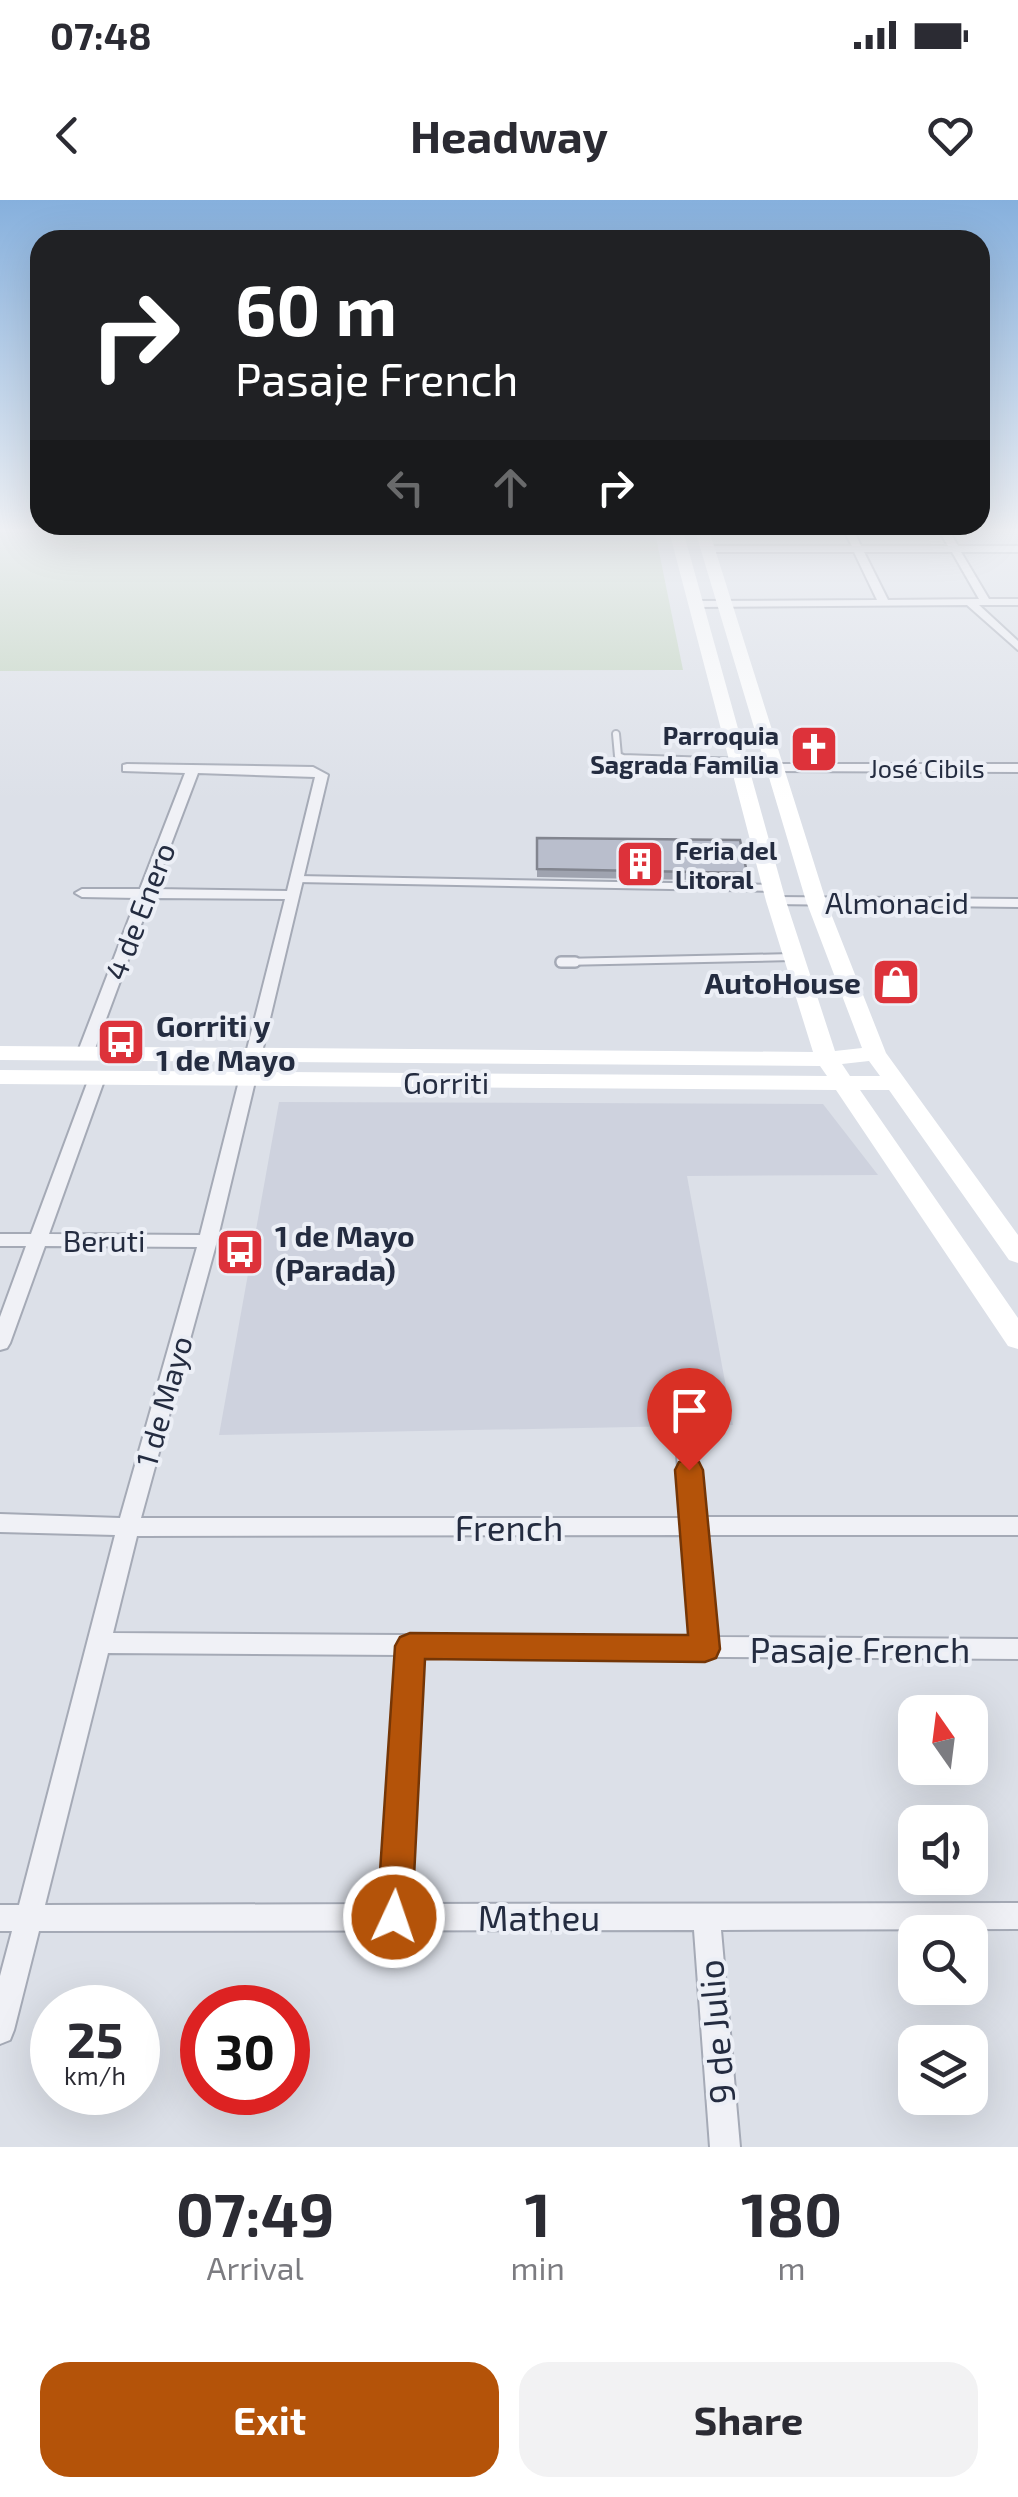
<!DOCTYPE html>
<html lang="en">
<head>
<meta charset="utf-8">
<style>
  body { margin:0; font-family:"Exo 2",sans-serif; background:#f2f2f3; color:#2b2b33; height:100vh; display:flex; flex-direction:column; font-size:38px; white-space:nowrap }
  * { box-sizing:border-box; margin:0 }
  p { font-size:32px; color:#7c7c81 }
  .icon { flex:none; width:55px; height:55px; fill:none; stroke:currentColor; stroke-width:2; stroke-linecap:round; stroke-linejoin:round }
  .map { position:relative; height:1947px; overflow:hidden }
  .sheet { display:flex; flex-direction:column; background:#fff; flex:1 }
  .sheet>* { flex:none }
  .banner { position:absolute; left:30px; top:30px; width:960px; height:305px; border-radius:30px; box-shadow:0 10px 40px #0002; background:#202124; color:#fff; overflow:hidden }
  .needle { width:65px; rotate:346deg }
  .fabs { position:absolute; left:898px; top:1495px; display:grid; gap:20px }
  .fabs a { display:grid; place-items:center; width:90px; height:90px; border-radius:20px; background:#fff; box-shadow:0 10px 40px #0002; font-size:50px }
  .speed { position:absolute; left:30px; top:1785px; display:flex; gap:20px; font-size:50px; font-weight:700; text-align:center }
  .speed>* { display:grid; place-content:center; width:130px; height:130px; border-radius:50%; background:#fff; box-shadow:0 10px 40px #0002; line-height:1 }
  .speed small { font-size:25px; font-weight:400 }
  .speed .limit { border:15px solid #d22; background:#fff; color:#111 }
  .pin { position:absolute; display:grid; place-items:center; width:85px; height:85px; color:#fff; margin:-102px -42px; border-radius:50% 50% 50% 0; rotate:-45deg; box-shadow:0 0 10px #0007 }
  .pin .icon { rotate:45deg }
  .me { position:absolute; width:110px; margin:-55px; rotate:3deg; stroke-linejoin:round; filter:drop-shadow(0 0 8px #0008) }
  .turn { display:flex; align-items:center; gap:35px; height:210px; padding:0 40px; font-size:45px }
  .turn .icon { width:130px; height:130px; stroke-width:2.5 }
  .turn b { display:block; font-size:70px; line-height:85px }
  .lanes { display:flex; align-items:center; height:95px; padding:0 40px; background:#0003; justify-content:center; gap:50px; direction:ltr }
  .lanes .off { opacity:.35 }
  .eta { display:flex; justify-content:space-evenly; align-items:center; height:170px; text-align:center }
  .eta b { font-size:60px; font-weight:700; line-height:70px }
  .cta { display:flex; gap:20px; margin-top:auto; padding:20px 40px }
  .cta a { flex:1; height:115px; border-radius:30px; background:#b45309; color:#fff; font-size:40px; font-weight:700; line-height:115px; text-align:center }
  .cta a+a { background:#f2f2f3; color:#2b2b33 }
  .status { display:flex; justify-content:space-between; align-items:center; height:70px; padding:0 50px; background:#fff; direction:ltr }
  .status svg { height:28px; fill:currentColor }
  header { display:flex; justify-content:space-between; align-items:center; height:130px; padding:0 40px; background:#fff; font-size:45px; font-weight:700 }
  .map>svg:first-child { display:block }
</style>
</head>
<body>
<div class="status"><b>07:48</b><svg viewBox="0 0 49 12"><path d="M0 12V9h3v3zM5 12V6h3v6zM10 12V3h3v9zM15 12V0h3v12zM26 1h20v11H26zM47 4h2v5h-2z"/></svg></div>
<header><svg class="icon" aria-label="back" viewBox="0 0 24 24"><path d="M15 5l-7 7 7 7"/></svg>Headway<svg class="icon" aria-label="heart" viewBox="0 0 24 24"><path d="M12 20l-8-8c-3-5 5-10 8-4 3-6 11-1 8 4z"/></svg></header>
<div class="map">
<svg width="1018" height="1947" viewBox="0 0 1018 1947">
  <rect width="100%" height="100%" fill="#dce0e8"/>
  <!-- built -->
  <path fill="#ced2de" d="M279,902L823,904L878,975L687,976L733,1225L219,1235Z"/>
  <!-- green -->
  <path fill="#c0d3bd" d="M0,327H654L683,470L0,471Z"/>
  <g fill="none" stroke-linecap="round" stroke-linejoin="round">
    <!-- lane-far1 casing -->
    <g stroke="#a5aab6" stroke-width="10">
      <path id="lane-far1" d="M616,534L618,556L623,558L739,562
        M297,679L773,688
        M561,762L793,757"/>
    </g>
    <!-- lane casing -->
    <g stroke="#a5aab6" stroke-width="14">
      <path id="lane" d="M561,762H575"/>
    </g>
    <!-- street casing -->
    <g stroke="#a5aab6" stroke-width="4">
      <path id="street" d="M842,327H852L861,346H948L937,327H947L958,346H1018V352H961L989,399H1018V405H979L1018,441V450L967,405L697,407L692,404L697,401L877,400L854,352H709L704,349L709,346H852ZM864,352H952L979,399L888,400Z
        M127,564L313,567L328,575L217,1041L141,1318H682L676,1242L679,1236L686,1234L693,1236L696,1242L704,1317H1018V1335H706L716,1437L1018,1439V1459L422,1455L409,1704L1018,1703V1729L721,1730L740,1947H710L694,1730L39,1731L14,1830L10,1840L0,1844V1776L12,1731H0V1705H19L115,1335L0,1332V1314L120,1318L197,1047L45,1046L10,1143L7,1148L0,1150V1117L26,1046H0V1034H31L89,878L97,873L105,878L49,1034L200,1035L285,699L151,698L93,854L91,857H79L77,854L137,698L82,697L75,693L82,689H140L185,573L123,571V565ZM198,573L315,577L287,691L154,689ZM684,1335L692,1437L113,1433L137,1336ZM108,1453L399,1455L382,1704L45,1705Z
        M775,564H1018V572L771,571V565Z
        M776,697L1018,699V707L771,704V698Z"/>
    </g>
    <!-- lane-far1 -->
    <use href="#lane-far1" stroke="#f0f1f6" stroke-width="6"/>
    <!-- lane -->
    <use href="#lane" stroke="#f0f1f6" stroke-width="9"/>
    <!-- street -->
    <use href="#street" fill="#f0f1f6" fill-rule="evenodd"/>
    <!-- secondary -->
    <path fill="#fff" fill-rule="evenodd" d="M668,327H682L786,701L835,851L862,848L806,701L694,327H708L826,701L886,853L1018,1035V1063L1009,1060L889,890H860L1018,1118V1149L1008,1146L836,890L0,884V870L827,876L820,866L0,860V846L813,852L766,701ZM869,861L880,876H850L842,864Z"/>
  </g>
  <!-- wall -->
  <path fill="#9fa3af" d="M537,638L747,673V681L537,677Z"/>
  <!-- building -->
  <path fill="#b9becc" stroke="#82858f" stroke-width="2.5" d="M537,638L740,640L747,673L537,669Z"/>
  <!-- sky -->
  <linearGradient id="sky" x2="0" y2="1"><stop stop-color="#86b0dd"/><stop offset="0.55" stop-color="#eff1f5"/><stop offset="1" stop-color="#eff1f5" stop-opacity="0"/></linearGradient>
  <rect width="1018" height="600" fill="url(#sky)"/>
  <!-- route -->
  <path fill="#b45309" stroke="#753606" stroke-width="2.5" d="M689,1259L699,1262L703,1270L720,1449L716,1458L705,1462L425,1459L412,1717L407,1729L394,1734L382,1729L377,1717L395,1446L400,1437L410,1433L688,1435L675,1270L679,1262Z"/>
  <!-- icons -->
  <defs>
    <g id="church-square" transform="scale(2.5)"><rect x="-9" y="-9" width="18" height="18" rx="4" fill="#dd323a" stroke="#eceff6"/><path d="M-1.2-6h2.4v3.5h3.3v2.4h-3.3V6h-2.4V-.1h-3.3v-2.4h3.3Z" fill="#fff"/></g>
    <g id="building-square" transform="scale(2.5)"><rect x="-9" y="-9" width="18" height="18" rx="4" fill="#dd323a" stroke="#eceff6"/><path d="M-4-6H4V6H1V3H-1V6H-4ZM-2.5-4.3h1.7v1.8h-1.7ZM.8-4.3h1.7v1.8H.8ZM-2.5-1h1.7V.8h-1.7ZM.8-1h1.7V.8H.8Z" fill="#fff"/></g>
    <g id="shop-square" transform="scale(2.5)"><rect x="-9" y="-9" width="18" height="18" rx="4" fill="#dd323a" stroke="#eceff6"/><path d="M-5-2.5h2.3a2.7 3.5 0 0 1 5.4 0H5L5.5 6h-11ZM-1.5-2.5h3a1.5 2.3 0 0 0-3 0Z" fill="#fff"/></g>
    <g id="bus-square" transform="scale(2.5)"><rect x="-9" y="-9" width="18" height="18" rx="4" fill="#dd323a" stroke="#eceff6"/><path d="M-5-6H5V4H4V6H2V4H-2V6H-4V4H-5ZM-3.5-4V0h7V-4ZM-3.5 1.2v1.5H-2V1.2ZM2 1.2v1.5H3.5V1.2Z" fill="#fff"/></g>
  </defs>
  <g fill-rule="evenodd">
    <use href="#church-square" x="814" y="549"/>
    <use href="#building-square" x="640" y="664"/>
    <use href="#shop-square" x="896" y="782"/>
    <use href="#bus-square" x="121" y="842"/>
    <use href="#bus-square" x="240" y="1052"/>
  </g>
  <g text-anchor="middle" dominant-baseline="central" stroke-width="8" stroke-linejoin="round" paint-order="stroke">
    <!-- far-poi labels -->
    <g font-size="25" font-weight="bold" fill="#242c40" stroke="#eceff6" text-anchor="end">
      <text x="779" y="535">Parroquia<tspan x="779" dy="29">Sagrada Familia</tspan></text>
      <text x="675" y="650" text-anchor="start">Feria del<tspan x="675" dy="29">Litoral</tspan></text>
    </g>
    <!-- far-street labels -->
    <g font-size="25" fill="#242c40" stroke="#eceff6">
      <text x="927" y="568">José Cibils</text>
    </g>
    <!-- street labels -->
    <g font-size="30" fill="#242c40" stroke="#eceff6">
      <text x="897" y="702">Almonacid</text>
      <text transform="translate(139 711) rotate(-69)">4 de Enero</text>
      <text x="446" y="882">Gorriti</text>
      <text x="104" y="1040">Beruti</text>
      <text transform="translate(163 1201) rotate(-74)">1 de Mayo</text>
    </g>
    <!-- poi labels -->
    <g font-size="30" font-weight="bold" fill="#242c40" stroke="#eceff6" text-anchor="start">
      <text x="861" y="782" text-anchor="end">AutoHouse</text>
      <text x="156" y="825">Gorriti y<tspan x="156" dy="34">1 de Mayo</tspan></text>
      <text x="275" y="1035">1 de Mayo<tspan x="275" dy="34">(Parada)</tspan></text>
    </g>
    <!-- near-street labels -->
    <g font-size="35" fill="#242c40" stroke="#eceff6">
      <text x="509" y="1327">French</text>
      <text x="860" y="1449">Pasaje French</text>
      <text x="539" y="1717">Matheu</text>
      <text transform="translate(715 1832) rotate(-95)">9 de Julio</text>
    </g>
  </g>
</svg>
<div class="fabs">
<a><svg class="needle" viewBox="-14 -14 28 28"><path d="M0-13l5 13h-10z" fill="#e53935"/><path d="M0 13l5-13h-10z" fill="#7c7c81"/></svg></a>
<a><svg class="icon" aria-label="sound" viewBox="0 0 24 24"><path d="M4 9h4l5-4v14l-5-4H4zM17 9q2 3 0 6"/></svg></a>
<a><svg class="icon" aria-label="search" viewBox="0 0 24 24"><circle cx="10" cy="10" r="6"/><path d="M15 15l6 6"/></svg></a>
<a><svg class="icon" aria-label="layers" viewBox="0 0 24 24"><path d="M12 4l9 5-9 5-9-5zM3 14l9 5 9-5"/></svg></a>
</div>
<div class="speed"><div>25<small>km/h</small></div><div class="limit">30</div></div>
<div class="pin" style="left:689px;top:1270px;background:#d93025"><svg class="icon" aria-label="arrive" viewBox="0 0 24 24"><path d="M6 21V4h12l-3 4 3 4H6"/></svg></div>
<svg class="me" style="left:394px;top:1717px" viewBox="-20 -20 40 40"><circle r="17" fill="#b45309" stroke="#fff" stroke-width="3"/><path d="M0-11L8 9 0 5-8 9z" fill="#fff"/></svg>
<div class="banner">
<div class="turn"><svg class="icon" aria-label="right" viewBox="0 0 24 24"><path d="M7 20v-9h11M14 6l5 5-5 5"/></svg><div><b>60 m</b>Pasaje French</div></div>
<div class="lanes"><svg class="icon off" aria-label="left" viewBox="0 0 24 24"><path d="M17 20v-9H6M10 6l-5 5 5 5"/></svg><svg class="icon off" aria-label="ahead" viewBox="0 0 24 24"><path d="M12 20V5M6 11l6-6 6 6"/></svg><svg class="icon" aria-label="right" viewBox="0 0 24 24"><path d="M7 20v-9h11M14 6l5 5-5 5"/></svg></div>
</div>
</div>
<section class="sheet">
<div class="eta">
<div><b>07:49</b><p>Arrival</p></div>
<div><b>1</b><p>min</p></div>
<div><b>180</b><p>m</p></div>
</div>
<div class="cta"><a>Exit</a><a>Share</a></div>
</section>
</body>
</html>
